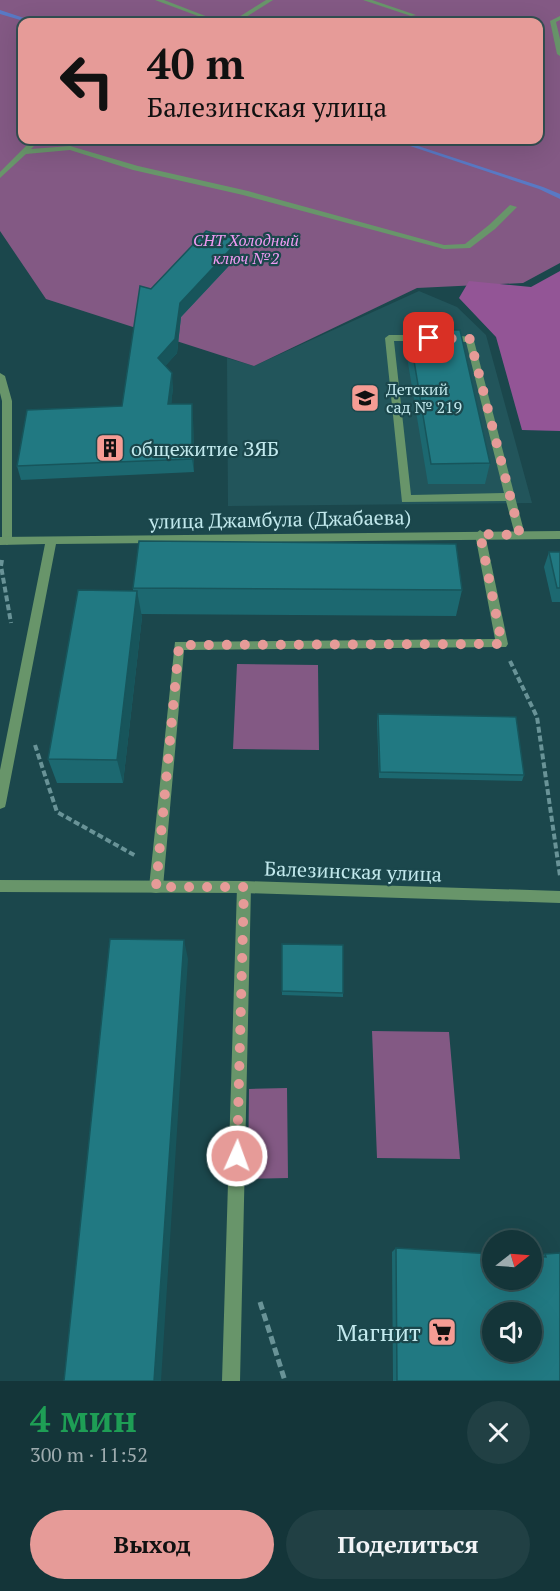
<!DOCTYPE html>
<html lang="ru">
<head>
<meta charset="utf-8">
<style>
  body { margin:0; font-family:"PT Serif",serif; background:#214044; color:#f1f3f6; height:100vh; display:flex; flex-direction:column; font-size:22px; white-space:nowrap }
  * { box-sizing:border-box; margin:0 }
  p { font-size:20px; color:#9dabae }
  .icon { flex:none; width:33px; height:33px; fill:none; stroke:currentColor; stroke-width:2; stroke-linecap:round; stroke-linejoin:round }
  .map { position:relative; height:1381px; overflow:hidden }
  .panel { display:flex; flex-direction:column; background:#143539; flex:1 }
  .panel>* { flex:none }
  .hud { position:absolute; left:18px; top:18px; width:525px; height:126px; border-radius:12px; box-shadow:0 6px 24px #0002,0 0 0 2px #335053; background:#e69b98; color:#111; overflow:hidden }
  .needle { width:39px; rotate:73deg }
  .tools { position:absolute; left:482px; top:1230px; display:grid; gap:12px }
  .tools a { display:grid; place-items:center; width:60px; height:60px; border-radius:50%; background:#143539; box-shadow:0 6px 24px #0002,0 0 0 2px #335053; font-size:30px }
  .pin { position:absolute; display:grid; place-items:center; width:51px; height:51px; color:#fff; margin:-26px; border-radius:12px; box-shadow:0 3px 9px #0006 }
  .me { position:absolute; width:66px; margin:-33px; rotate:2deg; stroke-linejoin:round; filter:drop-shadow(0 0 4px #0008) }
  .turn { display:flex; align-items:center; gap:21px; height:126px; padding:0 30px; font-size:27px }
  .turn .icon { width:78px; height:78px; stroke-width:2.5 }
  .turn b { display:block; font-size:42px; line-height:51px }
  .round { display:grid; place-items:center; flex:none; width:63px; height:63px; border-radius:32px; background:#214044 }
  .head { display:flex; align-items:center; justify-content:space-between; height:102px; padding:0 30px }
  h1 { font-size:36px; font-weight:800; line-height:45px; color:#1e9e55 }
  .primary-button { display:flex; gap:12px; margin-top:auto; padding:12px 30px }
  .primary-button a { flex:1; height:69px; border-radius:36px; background:#e69b98; color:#111; font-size:24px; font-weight:800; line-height:69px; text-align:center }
  .primary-button a+a { background:#214044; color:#f1f3f6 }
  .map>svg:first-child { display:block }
</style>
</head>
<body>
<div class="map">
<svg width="560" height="1381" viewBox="0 0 560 1381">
  <rect width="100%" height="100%" fill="#1b474c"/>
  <!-- built -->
  <path fill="#22555b" d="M419,291L457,307L486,335L532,503L228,506L227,358L254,366Z"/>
  <!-- green -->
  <path fill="#835984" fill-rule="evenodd" d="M0,0H560V263L523,283L417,288L254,366L46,299L0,231ZM22,22H538V140H22Z
    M237,664L318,665L319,750L233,749Z
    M372,1031L449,1032L460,1159L377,1158Z
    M287,1088L288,1178L248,1179L249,1089Z"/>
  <!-- forest -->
  <path fill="#935596" d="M560,271V431L522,430L496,337L459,298L469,281L531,287Z"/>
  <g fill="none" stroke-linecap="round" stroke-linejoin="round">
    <!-- stream -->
    <path fill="#5979c4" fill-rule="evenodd" d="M0,10L33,21L34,22H27L0,14Z
      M392,140H400L543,187L560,194V199L539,189Z"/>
    <!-- path-far1 -->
    <path stroke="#699397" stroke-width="4" stroke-dasharray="6 3" stroke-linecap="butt" d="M2,560L1,566L11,623
      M510,661L537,717L560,876
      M35,745L57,812L136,856"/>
    <!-- path -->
    <path stroke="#699397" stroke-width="5" stroke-dasharray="8 4" stroke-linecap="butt" d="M260,1302L285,1381"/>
    <!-- service -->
    <path fill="#68956a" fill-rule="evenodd" d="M155,0H164L221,22H214Z
      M266,0H273L238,22H231Z
      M363,0H372L416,15L411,16Z
      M560,16V20L556,22L560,39V56L557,54L550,21Z
      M32,140H40L31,149L70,146L138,166L248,191L444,245L465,244L489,225L510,205L517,207L495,229L470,248L444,249L243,195L133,170L70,150L26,154L0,178V172Z
      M389,335H423L427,338L423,341H394L411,495L504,493L466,342L446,341L442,338L446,335L473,337L525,535L524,538L520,539L515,535L506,501L402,502L385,338Z
      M0,373L5,376L12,401V541L7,545L2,541V401L0,393Z
      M480,530L485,534L508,644L506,647L184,650L163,887L161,892L156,893L151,892L149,887L175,642L495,639L475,534Z
      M244,881L249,882L251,887L240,1381H222L237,887L239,882Z"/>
    <!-- minor -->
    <path fill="#68956a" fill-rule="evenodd" d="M560,531V539L56,544L6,803L5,807L0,809V770L45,544L0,545V537Z
      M0,880L244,881L560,891V903L244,893L0,892Z"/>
  </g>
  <!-- wall -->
  <path fill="#1c6870" d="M240,254L181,317L177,353L165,366L173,387L171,404L193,418L194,472L21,480L17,466L122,406L151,289Z
    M409,330L490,463L485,484H428L406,351Z
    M549,552H560V602H552L544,567Z
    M133,588L462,590L456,616L141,614L142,617L123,783H57L48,759L133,591Z
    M378,714L524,775L522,781L379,778L377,721Z
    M282,944L343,993V997L282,995Z
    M396,1248L538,1257L545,1254L560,1381H393L392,1252Z"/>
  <!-- shaded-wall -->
  <path fill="#17555b" d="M239,240L240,254L181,317L177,353L160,372L158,358L180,303Z
    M172,373L173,387L170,419L168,404Z
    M192,404L193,418L194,472L192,459Z
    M137,591L142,617L123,783L117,760Z
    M184,940L188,959L161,1381H154Z"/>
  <!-- building -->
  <path fill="#217982" stroke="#17555b" stroke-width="1.5" fill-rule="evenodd" d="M206,231L239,240L180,303L175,339L158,358L172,373L168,404H192V459L17,466L27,410L122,406L140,286L151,289Z
    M409,330H460L490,463L431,464Z
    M139,541L456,544L462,590L133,588Z
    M549,552H560V588H557Z
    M78,590L137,591L117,760L48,759Z
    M378,714L516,717L524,775L380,772Z
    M110,939L184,940L154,1381H64Z
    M282,944L343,945V993L282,991Z
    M396,1248L492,1254V1280H531V1256L546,1257L545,1254L560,1253V1381H397ZM492,1312H531V1352H492Z"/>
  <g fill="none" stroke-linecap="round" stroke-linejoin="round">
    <!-- route -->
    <path stroke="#e69b98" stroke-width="10" stroke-dasharray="0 18" d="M237,1156L244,887H156L179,645L502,644L480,534L520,535L470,339L429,338"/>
  </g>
  <!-- icons -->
  <defs>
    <g id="school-square" transform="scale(1.5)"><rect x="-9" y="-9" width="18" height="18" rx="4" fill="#f59c94" stroke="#1b474c"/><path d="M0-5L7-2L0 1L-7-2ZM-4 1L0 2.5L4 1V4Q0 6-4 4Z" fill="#111"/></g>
    <g id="building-square" transform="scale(1.5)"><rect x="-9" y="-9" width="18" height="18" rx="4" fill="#f59c94" stroke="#1b474c"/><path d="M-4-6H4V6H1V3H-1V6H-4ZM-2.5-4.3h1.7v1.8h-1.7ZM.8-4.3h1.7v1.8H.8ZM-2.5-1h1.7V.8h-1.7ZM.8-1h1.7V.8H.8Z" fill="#111"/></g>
    <g id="supermarket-square" transform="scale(1.5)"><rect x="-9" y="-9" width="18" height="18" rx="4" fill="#f59c94" stroke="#1b474c"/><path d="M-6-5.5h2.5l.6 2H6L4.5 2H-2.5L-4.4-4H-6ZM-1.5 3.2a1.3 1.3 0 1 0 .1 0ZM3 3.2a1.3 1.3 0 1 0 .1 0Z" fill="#111"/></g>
  </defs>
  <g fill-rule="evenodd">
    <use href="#school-square" x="365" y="398"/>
    <use href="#building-square" x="110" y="448"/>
    <use href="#supermarket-square" x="442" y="1332"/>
  </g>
  <g text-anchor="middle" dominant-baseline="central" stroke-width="4.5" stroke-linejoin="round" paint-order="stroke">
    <!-- far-park labels -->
    <g font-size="16" font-style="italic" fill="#ef9af2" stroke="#1b474c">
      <text x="246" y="240">СНТ Холодный<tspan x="246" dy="18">ключ №2</tspan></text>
    </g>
    <!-- far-poi labels -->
    <g font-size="16" fill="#c2e9ed" stroke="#1b474c" text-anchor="start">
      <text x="386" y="389">Детский<tspan x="386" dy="18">сад № 219</tspan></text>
    </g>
    <!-- poi labels -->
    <g font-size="20" fill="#c2e9ed" stroke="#1b474c" text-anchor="start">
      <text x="131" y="448">общежитие ЗЯБ</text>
    </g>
    <!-- street labels -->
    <g font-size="20" fill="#c2e9ed" stroke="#1b474c">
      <text transform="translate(280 519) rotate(-1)">улица Джамбула (Джабаева)</text>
      <text transform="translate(353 871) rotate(2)">Балезинская улица</text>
    </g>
    <!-- near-poi labels -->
    <g font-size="24" fill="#c2e9ed" stroke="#1b474c" text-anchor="end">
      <text x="421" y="1332">Магнит</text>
    </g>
  </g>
</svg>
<div class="tools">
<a><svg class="needle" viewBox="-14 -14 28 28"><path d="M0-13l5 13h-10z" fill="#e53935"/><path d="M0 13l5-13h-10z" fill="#9dabae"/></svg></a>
<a><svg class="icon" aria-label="sound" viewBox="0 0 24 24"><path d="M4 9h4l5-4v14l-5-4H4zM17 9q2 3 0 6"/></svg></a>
</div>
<div class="pin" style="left:429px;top:338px;background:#d93025"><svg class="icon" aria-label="arrive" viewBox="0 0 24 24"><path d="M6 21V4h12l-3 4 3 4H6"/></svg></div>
<svg class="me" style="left:237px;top:1156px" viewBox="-20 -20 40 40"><circle r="17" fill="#e69b98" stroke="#fff" stroke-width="3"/><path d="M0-11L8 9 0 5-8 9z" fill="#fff"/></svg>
<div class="hud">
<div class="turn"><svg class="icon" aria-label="left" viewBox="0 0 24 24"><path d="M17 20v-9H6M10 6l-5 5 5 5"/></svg><div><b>40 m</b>Балезинская улица</div></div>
</div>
</div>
<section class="panel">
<div class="head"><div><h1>4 мин</h1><p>300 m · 11:52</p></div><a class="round"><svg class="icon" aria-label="close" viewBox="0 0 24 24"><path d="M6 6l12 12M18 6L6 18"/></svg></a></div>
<div class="primary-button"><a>Выход</a><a>Поделиться</a></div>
</section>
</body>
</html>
